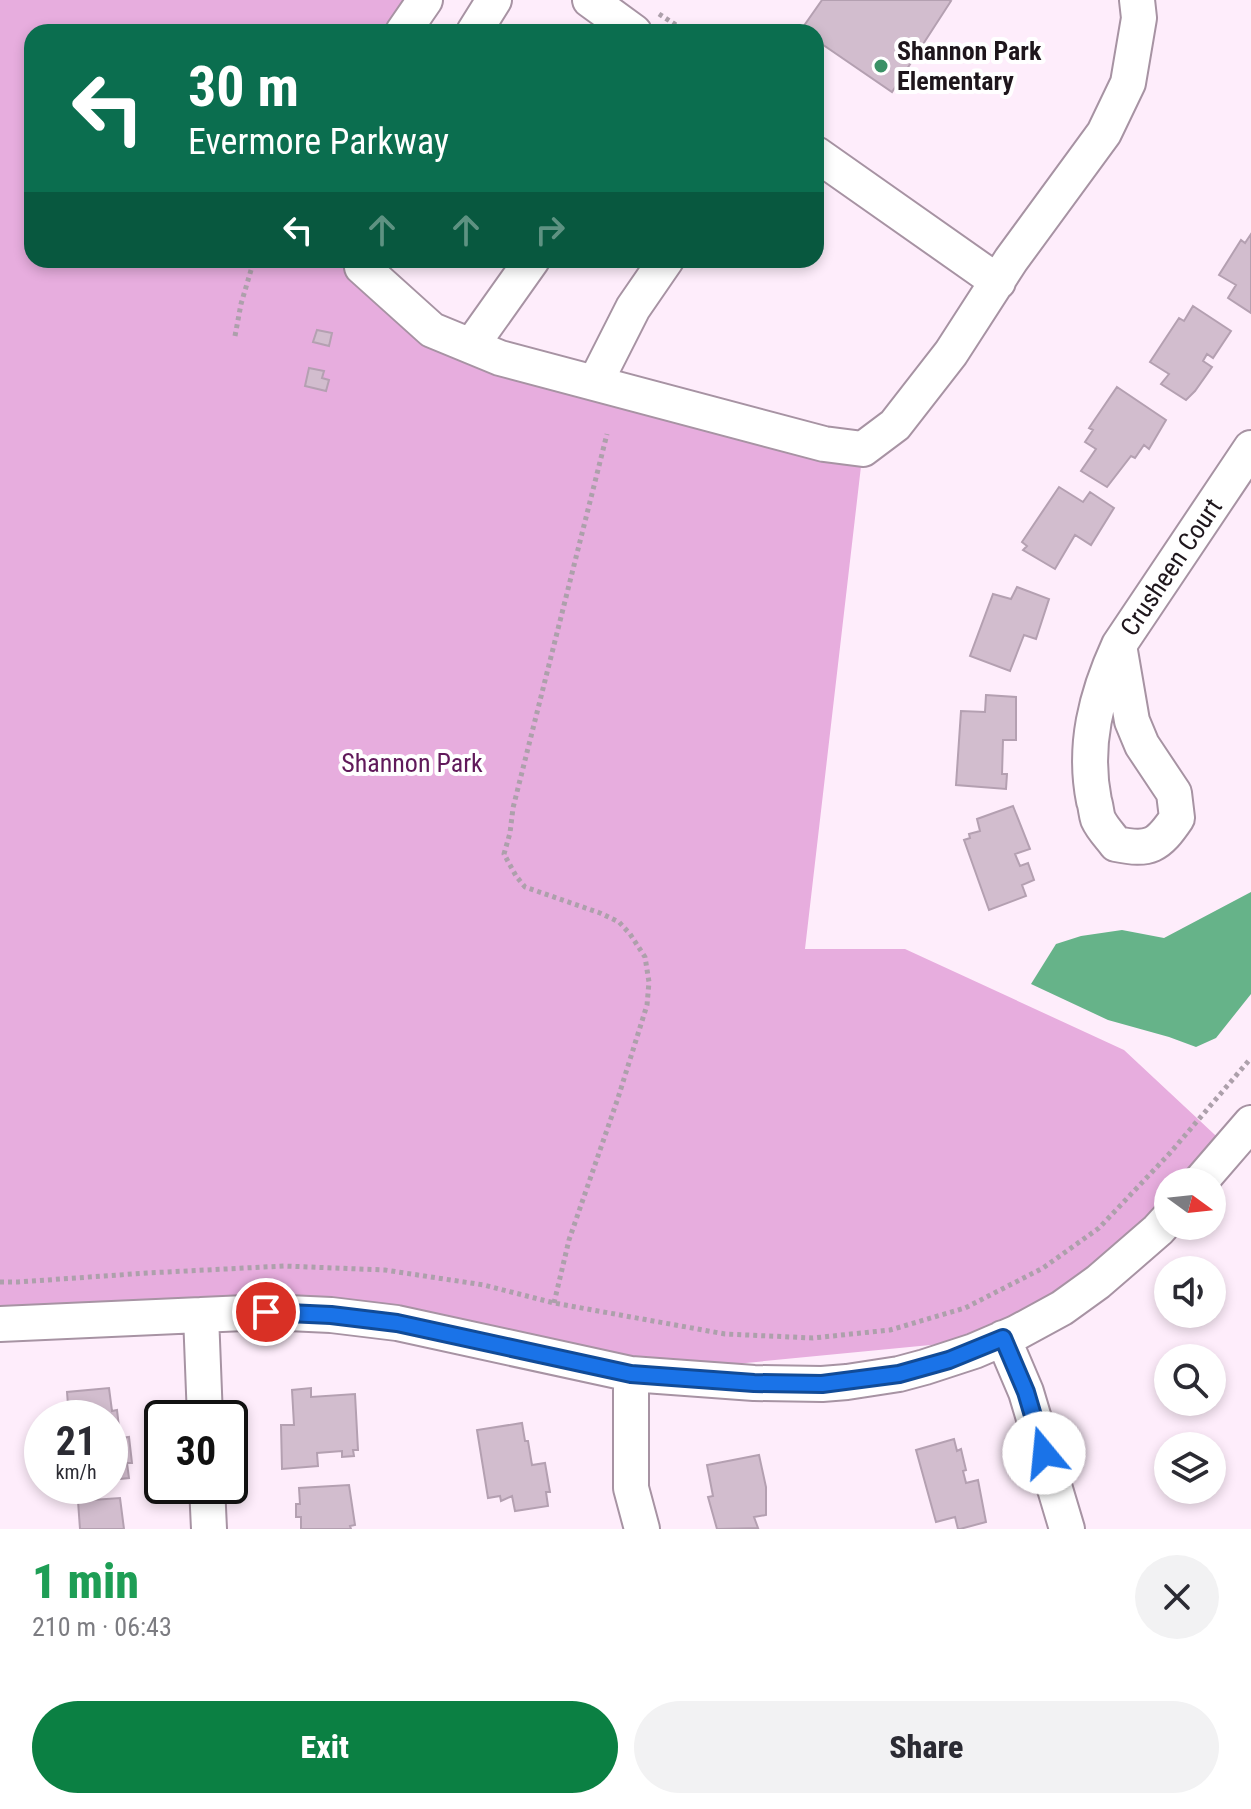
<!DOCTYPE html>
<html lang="en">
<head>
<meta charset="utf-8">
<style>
  body { margin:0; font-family:"Roboto Condensed",sans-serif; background:#f2f2f3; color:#2b2b33; height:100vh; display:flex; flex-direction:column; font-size:30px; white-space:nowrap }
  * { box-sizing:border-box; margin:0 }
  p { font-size:26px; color:#7c7c81 }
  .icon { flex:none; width:44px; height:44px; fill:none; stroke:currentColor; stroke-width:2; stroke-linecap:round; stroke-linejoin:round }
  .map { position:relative; height:1529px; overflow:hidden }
  .side { display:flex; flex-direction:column; background:#fff; flex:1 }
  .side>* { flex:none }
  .hud { position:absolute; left:24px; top:24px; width:800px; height:244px; border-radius:24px; box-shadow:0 4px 12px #0003; background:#0b6e4f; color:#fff; overflow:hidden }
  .needle { width:52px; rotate:105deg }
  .controls { position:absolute; left:1154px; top:1168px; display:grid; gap:16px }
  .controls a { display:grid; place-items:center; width:72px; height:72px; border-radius:50%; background:#fff; box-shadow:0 4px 12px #0003; font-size:40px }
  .speed { position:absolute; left:24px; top:1400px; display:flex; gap:16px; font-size:40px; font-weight:700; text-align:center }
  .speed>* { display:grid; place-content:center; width:104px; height:104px; border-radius:50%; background:#fff; box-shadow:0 4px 12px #0003; line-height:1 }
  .speed small { font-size:20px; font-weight:400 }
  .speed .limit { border:4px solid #111; border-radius:12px; background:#fff; color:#111 }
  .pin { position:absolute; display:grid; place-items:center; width:68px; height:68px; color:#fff; margin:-34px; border:4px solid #fff; border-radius:50%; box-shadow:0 2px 8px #0007 }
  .me { position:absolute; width:88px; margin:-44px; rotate:343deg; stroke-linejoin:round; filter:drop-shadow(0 0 6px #0008) }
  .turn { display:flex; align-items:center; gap:28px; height:168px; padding:0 32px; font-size:36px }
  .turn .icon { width:104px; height:104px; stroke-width:2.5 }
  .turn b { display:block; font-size:56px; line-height:68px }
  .lanes { display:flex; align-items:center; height:76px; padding:0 32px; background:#0003; justify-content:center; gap:40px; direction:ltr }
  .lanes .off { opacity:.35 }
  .round { display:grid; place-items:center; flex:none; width:84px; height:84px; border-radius:42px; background:#f2f2f3 }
  .headline { display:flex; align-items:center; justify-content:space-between; height:136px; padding:0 32px }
  h1 { font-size:48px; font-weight:800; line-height:60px; color:#1e9e55 }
  .button { display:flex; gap:16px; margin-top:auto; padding:16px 32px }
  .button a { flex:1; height:92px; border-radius:48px; background:#0b8043; color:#fff; font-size:32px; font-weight:800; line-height:92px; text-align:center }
  .button a+a { background:#f2f2f3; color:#2b2b33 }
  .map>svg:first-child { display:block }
</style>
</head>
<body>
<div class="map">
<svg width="1251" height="1529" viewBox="0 0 1251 1529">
  <rect width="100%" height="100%" fill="#feedfb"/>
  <!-- green -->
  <path fill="#e7adde" d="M0,0H432L414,32H32V260H361L432,330L863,449L805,949H905L1124,1050L1229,1148L1189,1182H1168V1200L1003,1338L631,1374L397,1323L0,1322Z"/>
  <!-- water -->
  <path fill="#66b389" d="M1251,892V994L1216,1038L1196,1047L1169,1037L1108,1020L1031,984L1056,944L1081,936L1122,930L1164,938Z"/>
  <!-- building -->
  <path fill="#d2bdce" stroke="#b4a0b1" stroke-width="2" d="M822,0H949L951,1L892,92L816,40V32H804L801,30Z
    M1251,234V313L1228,298L1236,285L1219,275L1241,240L1245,243Z
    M1193,306L1231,331L1213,358L1207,354L1203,361L1212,367L1195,391L1186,400L1161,384L1169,374L1150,362L1179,318L1184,321Z
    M317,330L332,333L329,346L313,342Z
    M309,368L324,371L322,378L329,380L326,391L305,386Z
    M1117,387L1166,420L1149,449L1144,445L1135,458L1131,456L1107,487L1081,471L1096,449L1085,442L1093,430L1089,428Z
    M1059,487L1083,502L1090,492L1114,508L1091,545L1075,535L1055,569L1023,550L1027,546L1022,542Z
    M1017,587L1049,599L1036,639L1024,635L1010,671L970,656L993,594L1011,599Z
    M986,695L1016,697V740H1003L1002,774H1007L1006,789L956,785L961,711L985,712Z
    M1013,806L1030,849L1015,854L1020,866L1028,863L1034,880L1022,885L1026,896L989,910L964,840L970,838L969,834L980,831L977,819Z
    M109,1388L112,1411L117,1410L119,1427H113L114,1439L129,1437L132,1463H127L129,1478L110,1480V1418H69L67,1392Z
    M311,1388V1397L355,1394L358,1450H353L354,1456L342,1457V1451L317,1453L318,1466L282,1469L281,1425H294L292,1390Z
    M522,1423L525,1441H528L532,1465L545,1463L550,1492H546L548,1506L515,1511L512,1496L501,1501L500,1496L488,1498L477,1430Z
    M954,1439L957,1451L961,1449L966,1470L963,1471L966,1483L978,1480L986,1522L960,1529H958L955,1517L936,1522L916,1450Z
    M759,1455L766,1487V1515L754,1517L758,1528L717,1529L708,1497L713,1496L707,1465Z
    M349,1485L355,1525L350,1526L351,1529H301V1517H296V1504H300L299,1488Z
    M120,1498L124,1529H80L78,1501Z"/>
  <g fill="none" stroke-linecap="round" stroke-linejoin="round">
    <!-- minor casing -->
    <g stroke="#a793a3" stroke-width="38">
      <path id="minor" d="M590,0L634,32
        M403,32L425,0
        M474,32L494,0
        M816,154L998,282
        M361,260L362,267L432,330L500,358L824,444L863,449L895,425L951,353L1011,260L1104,133L1128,83L1139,18L1137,0
        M471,346L532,260
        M595,383L633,308L666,260
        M1119,645L1132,721L1142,745L1174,793L1177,818C1158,846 1150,851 1116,844C1110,836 1102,828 1098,819C1096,813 1096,806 1094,801C1083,746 1096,695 1119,645L1251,448
        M1200,1182L1251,1123
        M201,1315L205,1418
        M0,1324L266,1312L331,1315L397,1323L631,1374L754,1383L822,1384L847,1382L899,1374L925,1367L974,1351L1016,1333L1062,1308L1098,1282L1158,1230L1168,1219
        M1003,1338L1026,1392L1067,1529
        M631,1374V1488L642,1529
        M207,1486L209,1529"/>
    </g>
    <!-- path -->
    <path stroke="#ada0ab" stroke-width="5" stroke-dasharray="4 4" stroke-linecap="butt" d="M659,14L687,32
      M235,336L241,304L254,260
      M0,1282H18L147,1273L284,1266L385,1270L484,1285L554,1303L725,1334L813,1338L890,1330L965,1308L1043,1268L1099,1228L1170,1153L1251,1058
      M554,1303L569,1240L618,1098L647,1005L649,982L645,957L630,934L619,922L600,913L525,887L516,876L504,854L510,833L513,808L607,434"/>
    <!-- minor -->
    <use href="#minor" stroke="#fff" stroke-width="34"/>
  </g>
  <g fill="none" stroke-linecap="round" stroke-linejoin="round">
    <!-- route casing -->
    <g stroke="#114b97" stroke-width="20">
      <path id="route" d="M266,1312L331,1315L397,1323L631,1374L754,1383L822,1384L899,1374L949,1360L1003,1338L1026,1392L1044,1453"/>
    </g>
    <!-- route -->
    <use href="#route" stroke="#1a73e8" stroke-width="14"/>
  </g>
  <!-- markers -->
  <circle fill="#3a9166" stroke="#fff" stroke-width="3" cx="881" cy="66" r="8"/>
  <g text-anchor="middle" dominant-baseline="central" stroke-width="8" stroke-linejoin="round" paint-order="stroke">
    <!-- poi labels -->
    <g font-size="26" font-weight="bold" fill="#1e161c" stroke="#fff" text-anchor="start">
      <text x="897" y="51">Shannon Park<tspan x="897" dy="30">Elementary</tspan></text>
    </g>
    <!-- street labels -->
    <g font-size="26" fill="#1e161c" stroke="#fff">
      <text transform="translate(1171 567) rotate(-56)">Crusheen Court</text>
    </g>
    <!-- park labels -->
    <g font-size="26" fill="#60195a" stroke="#fff">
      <text x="412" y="763">Shannon Park</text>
    </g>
  </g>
</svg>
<div class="controls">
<a><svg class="needle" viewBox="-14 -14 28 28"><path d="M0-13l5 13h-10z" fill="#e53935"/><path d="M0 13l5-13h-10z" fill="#7c7c81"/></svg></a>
<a><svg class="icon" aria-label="sound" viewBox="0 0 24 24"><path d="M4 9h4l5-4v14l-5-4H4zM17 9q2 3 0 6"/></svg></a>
<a><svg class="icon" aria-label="search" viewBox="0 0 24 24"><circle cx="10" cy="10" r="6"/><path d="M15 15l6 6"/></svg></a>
<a><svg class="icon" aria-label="layers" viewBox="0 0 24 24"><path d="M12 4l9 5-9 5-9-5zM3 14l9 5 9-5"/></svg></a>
</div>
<div class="speed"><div>21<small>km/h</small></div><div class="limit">30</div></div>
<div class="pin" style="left:266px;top:1312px;background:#d93025"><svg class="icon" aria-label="arrive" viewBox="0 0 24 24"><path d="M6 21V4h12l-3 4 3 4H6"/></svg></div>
<svg class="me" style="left:1044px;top:1453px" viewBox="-20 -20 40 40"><circle r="19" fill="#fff"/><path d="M0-13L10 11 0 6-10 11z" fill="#1a73e8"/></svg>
<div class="hud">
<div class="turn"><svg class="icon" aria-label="left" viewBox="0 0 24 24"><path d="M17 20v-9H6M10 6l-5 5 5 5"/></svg><div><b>30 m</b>Evermore Parkway</div></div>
<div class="lanes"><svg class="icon" aria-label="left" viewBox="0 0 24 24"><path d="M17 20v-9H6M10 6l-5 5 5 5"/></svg><svg class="icon off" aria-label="ahead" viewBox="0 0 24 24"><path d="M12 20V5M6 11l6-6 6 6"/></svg><svg class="icon off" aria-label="ahead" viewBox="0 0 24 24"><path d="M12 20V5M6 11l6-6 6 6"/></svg><svg class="icon off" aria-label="right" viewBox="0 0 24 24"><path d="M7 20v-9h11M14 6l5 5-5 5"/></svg></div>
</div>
</div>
<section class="side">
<div class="headline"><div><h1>1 min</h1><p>210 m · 06:43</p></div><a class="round"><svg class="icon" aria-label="close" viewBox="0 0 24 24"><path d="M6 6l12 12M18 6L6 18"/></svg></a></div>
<div class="button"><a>Exit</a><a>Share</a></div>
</section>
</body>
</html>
